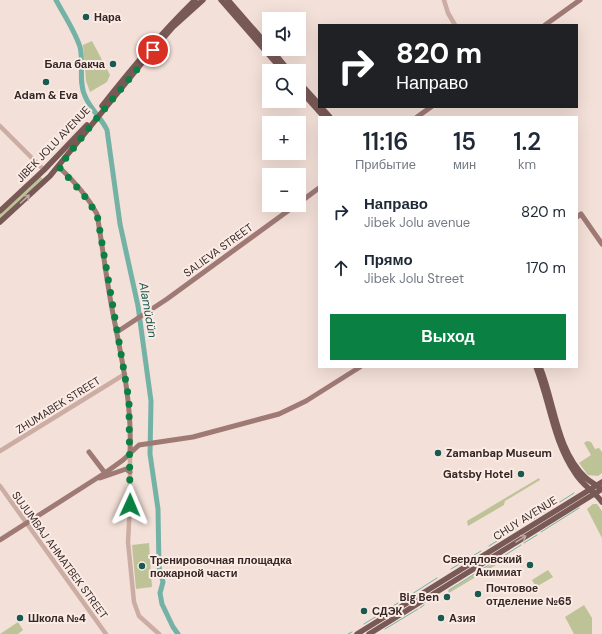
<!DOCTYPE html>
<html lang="ru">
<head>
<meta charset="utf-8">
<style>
  body { margin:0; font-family:"DM Sans",sans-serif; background:#f2f2f3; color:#1f2937; height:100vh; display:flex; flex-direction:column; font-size:15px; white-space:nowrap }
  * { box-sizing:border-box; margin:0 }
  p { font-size:13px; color:#747a83 }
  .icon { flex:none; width:22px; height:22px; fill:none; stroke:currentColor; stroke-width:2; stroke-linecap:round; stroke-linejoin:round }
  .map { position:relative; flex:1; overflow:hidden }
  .side { position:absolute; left:318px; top:116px; width:260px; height:252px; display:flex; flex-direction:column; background:#fff; border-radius:0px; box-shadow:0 4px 16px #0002 }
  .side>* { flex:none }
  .top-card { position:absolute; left:318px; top:24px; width:260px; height:84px; border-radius:0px; box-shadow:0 4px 16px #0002; background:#202124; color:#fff; overflow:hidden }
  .tools { position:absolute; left:262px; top:12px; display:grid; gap:8px }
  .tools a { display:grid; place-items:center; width:44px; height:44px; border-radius:0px; background:#fff; box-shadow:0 4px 16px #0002; font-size:20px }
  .pin { position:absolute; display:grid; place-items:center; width:34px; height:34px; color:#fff; margin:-17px; border:2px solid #fff; border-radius:50%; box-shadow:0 1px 4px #0007 }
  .me { position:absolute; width:44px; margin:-22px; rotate:1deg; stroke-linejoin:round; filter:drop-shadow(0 0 3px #0008) }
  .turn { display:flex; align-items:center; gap:14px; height:84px; padding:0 12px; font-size:18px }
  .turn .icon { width:52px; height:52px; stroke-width:2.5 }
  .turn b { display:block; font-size:28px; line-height:34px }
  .eta { display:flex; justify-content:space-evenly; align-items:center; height:68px; text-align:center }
  .eta b { font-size:24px; font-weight:600; line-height:28px }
  .cta { display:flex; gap:8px; margin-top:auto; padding:8px 12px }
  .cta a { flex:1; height:46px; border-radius:0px; background:#0b8043; color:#fff; font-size:16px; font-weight:600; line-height:46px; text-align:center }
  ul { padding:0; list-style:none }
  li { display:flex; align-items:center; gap:12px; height:56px; padding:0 12px }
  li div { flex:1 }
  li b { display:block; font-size:15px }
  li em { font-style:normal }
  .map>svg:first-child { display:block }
</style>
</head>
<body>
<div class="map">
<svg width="602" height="634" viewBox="0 0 602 634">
  <rect width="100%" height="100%" fill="#f3e0d8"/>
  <!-- green -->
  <path fill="#bec397" d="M92,41L110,75L107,82L90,92L86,81L83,45Z
    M40,176L43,179L0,219V214Z
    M587,441L591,442L595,449L599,448L602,452V473L598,476L588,475L579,463L591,455L584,443Z
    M539,478L540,480L505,501L504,505L468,526L467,521Z
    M593,504H597L602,511V538L587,509Z
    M149,543L152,587L136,589L132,545Z
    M494,563L496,565L449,593L448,591Z
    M548,570L553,577L536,587L532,580Z
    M584,605L592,618V634H574L565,617Z
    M18,622L23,630L18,634H0Z"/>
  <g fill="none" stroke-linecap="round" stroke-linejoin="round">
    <!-- stream -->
    <path stroke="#75b2a6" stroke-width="1" d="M530,521L574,493
      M541,532L579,508
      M509,534L516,529
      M524,543L537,535
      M489,546L503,537
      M499,559L521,545
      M451,569L481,551
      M449,590L492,563
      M412,594L437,578
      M420,608L424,605
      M364,624L398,603
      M385,629L418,609
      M348,634L352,632"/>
    <!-- river -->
    <path stroke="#75b2a6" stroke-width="5" d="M56,0C64,15 75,31 80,47C84,63 78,82 85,96C90,109 101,117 107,130L120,224L138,306L151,401L150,454L158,509L159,567L163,582L160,593L162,604L173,627L178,634"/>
    <!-- tertiary -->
    <path stroke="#ccada4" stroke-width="4.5" d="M444,0L448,13L455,25
      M0,126L44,170
      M0,451L125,374
      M130,452V505L128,542L134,602L139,616L159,634
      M0,486L106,634"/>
    <!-- secondary -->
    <path stroke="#9f7a75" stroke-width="5" d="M545,25L580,0
      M417,117L431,107
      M59,167C73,180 88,197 97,214C103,249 107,285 114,319C123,364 132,407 130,452
      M299,203L319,188
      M577,217L581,214L602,244
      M117,332L167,299L296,205
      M105,473L123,460L139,445L193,437L279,414L306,401L360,367
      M100,478L126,469L130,472
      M0,540L105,473L89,452"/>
    <!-- primary -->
    <path stroke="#795956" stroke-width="5.5" d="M221,0L283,71
      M228,0L269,47
      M271,49L289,71
      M299,82L319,104
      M299,89L324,117
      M102,106C131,69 161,33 195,0
      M321,107L330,117
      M0,211L44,170L87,125
      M0,222L50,176L146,58L173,27L203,0
      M536,367C550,402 553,441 575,473C583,486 593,490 602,502
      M540,367C555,403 556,450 586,478C590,482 595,484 599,487
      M357,634L602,482
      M369,634L602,489"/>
  </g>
  <!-- one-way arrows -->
  <defs><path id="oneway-shaft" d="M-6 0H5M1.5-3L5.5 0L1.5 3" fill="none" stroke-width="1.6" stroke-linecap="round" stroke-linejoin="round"/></defs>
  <g stroke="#c0a9a5">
    <use href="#oneway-shaft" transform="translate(25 199) rotate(-42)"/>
    <use href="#oneway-shaft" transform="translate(521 539) rotate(-32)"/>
  </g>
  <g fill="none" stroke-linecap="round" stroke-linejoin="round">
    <!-- route -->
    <path stroke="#0b8043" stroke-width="7" stroke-dasharray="0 12.6" d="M130,505L129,400L97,214L83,194L59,167L92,124L153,50"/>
  </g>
  <!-- markers -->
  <g fill="#195a50" stroke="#faebe5" stroke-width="1.5">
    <circle cx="86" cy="17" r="4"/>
    <circle cx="113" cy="64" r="4"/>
    <circle cx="46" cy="82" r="4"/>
    <circle cx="438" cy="453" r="4"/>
    <circle cx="521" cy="474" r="4"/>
    <circle cx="530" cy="565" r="4"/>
    <circle cx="142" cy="566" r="4"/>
    <circle cx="478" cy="594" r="4"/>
    <circle cx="447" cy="597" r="4"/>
    <circle cx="364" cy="611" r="4"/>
    <circle cx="20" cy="618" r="4"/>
    <circle cx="441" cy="618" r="4"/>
  </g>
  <g text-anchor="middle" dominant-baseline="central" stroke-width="4" stroke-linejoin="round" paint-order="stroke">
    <!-- poi labels -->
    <g font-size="11" font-weight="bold" fill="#362726" stroke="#faebe5" text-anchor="start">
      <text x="94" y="17">Нара</text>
      <text x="105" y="64" text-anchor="end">Бала бакча</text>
      <text x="46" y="95" text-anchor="middle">Adam &amp; Eva</text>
      <text x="446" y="453">Zamanbap Museum</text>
      <text x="513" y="474" text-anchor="end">Gatsby Hotel</text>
      <text x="522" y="559" text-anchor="end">Свердловский<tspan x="522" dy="13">Акимиат</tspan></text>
      <text x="150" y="560">Тренировочная площадка<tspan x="150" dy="13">пожарной части</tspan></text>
      <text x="486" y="588">Почтовое<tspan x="486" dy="13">отделение №65</tspan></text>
      <text x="439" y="597" text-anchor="end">Big Ben</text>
      <text x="372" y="611">СДЭК</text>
      <text x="28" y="618">Школа №4</text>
      <text x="449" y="618">Азия</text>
    </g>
    <!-- street labels -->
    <g font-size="11" fill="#362726" stroke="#faebe5">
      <text transform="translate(53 144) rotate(-46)">JIBEK JOLU AVENUE</text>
      <text transform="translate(218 250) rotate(-36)">SALIEVA STREET</text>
      <text transform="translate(58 405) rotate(-32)">ZHUMABEK STREET</text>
      <text transform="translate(525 518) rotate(-32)">CHUY AVENUE</text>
      <text transform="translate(60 555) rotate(54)">SUJUMBAJ AHMATBEK STREET</text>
    </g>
    <!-- water labels -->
    <g font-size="12" font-style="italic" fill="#195a50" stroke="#faebe5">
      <text transform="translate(148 310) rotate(80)">Alamüdün</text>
    </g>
  </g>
</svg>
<div class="tools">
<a><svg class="icon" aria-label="sound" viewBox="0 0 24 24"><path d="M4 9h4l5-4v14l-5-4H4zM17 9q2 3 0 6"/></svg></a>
<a><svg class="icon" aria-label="search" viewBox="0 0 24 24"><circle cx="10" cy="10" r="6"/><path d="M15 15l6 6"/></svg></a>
<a>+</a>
<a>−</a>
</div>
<div class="pin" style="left:153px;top:50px;background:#d93025"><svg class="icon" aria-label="arrive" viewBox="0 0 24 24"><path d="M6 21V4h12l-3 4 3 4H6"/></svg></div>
<svg class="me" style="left:130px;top:505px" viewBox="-20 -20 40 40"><path d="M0-17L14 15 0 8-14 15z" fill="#0b8043" stroke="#fff" stroke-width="4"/></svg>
<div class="top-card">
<div class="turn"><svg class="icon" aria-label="right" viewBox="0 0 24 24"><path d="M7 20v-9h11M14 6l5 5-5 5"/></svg><div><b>820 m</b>Направо</div></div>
</div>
<section class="side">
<div class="eta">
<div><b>11:16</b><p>Прибытие</p></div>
<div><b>15</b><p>мин</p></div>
<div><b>1.2</b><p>km</p></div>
</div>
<ul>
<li><svg class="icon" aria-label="right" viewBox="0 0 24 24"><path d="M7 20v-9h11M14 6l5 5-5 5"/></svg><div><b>Направо</b><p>Jibek Jolu avenue</p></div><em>820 m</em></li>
<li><svg class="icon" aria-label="ahead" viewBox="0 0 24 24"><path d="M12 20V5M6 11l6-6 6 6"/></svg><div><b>Прямо</b><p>Jibek Jolu Street</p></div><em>170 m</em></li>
</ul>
<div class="cta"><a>Выход</a></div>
</section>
</div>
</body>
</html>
